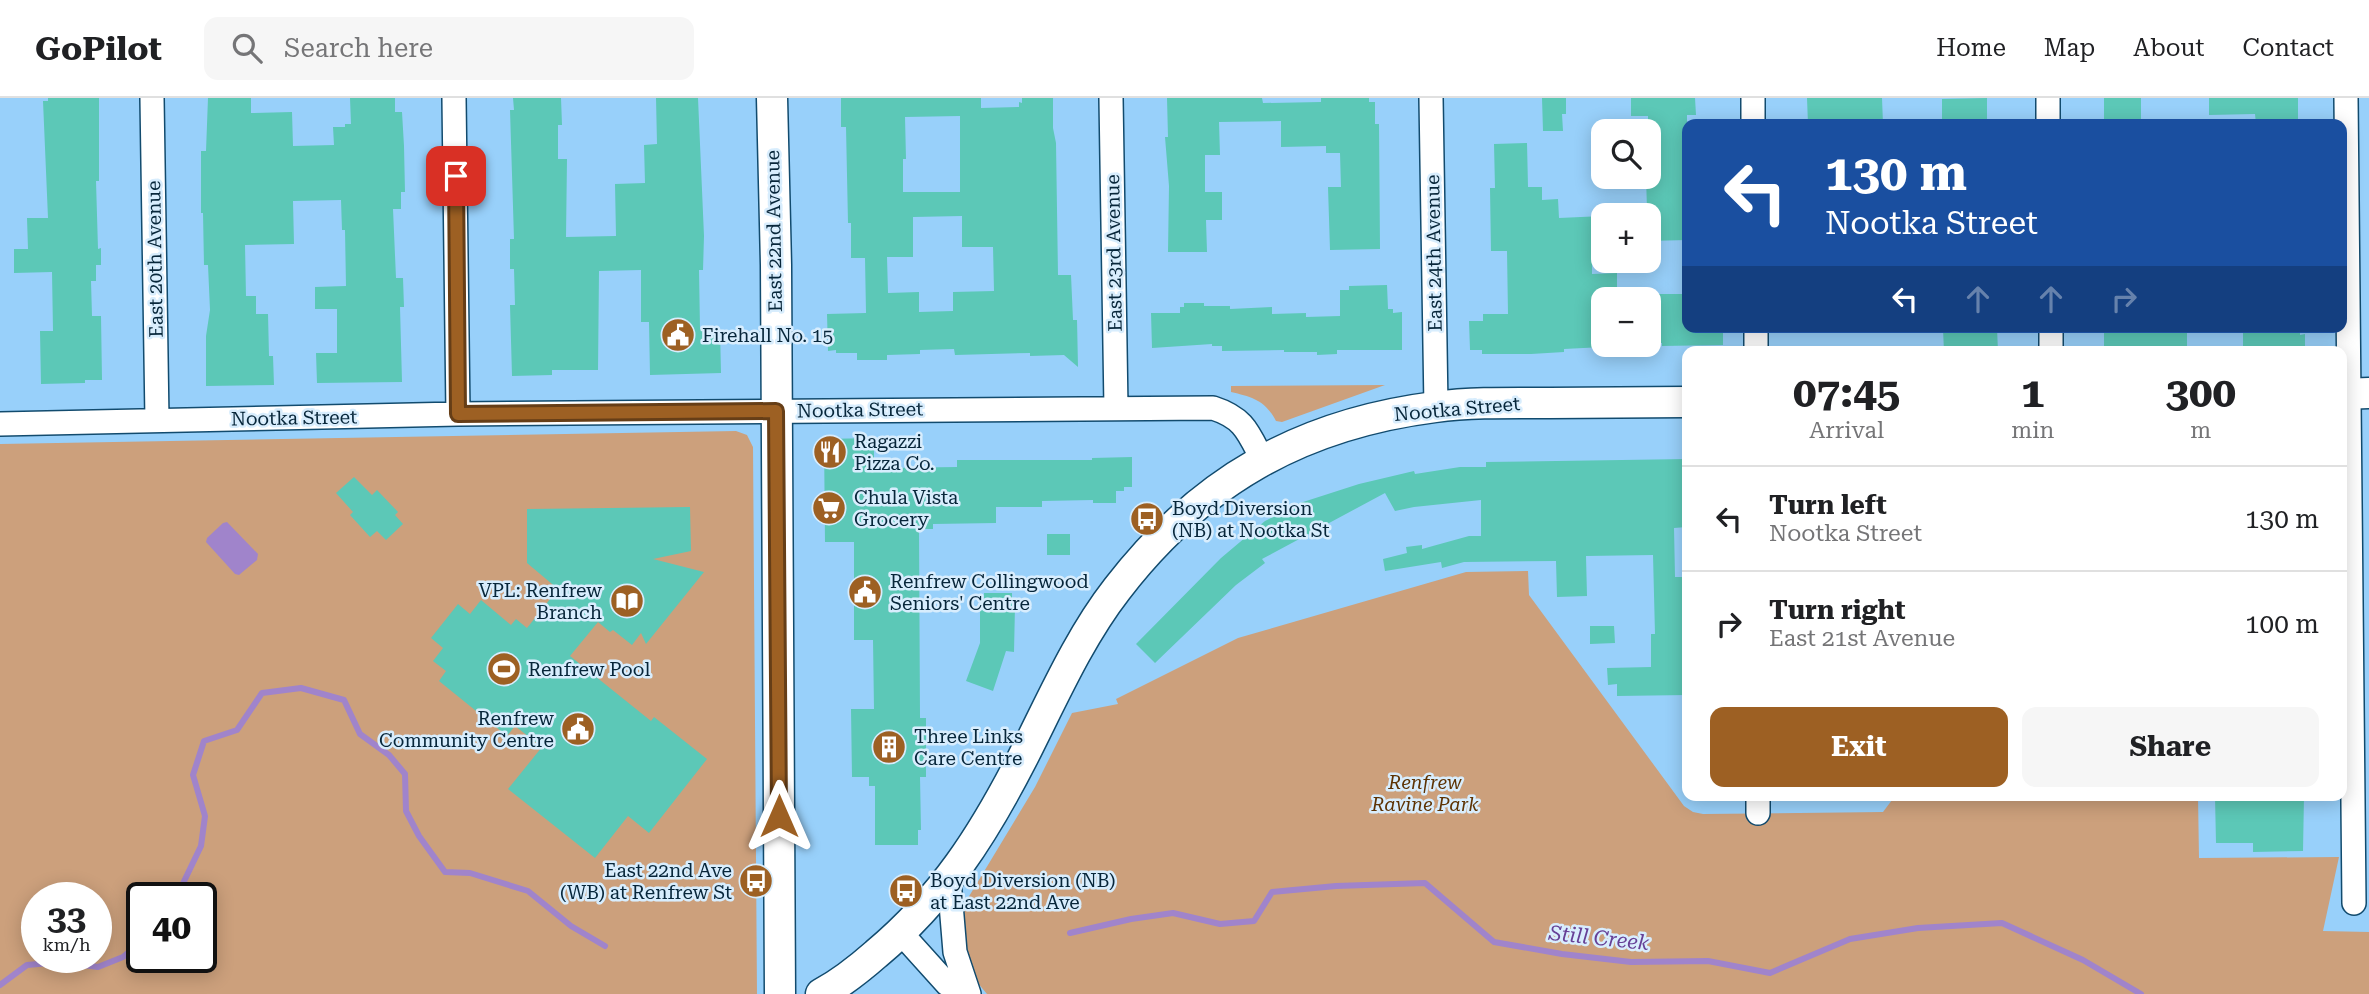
<!DOCTYPE html>
<html lang="en">
<head>
<meta charset="utf-8">
<style>
  body { margin:0; font-family:"Roboto Serif",serif; background:#f6f6f6; color:#202124; height:100vh; display:flex; flex-direction:column; font-size:26px; white-space:nowrap }
  * { box-sizing:border-box; margin:0 }
  p { font-size:23px; color:#757577 }
  .icon { flex:none; width:38px; height:38px; fill:none; stroke:currentColor; stroke-width:2; stroke-linecap:round; stroke-linejoin:round }
  .map { position:relative; flex:1; overflow:hidden }
  .panel { position:absolute; left:1682px; top:248px; width:665px; height:455px; display:flex; flex-direction:column; background:#fff; border-radius:14px; box-shadow:0 4px 18px #0003 }
  .panel>* { flex:none }
  .banner { position:absolute; left:1682px; top:21px; width:665px; height:214px; border-radius:14px; box-shadow:0 4px 18px #0003; background:#1a4fa0; color:#fff; overflow:hidden }
  .buttons { position:absolute; left:1591px; top:21px; display:grid; gap:14px }
  .buttons a { display:grid; place-items:center; width:70px; height:70px; border-radius:14px; background:#fff; box-shadow:0 4px 18px #0003; font-size:35px }
  .speed { position:absolute; left:21px; top:784px; display:flex; gap:14px; font-size:35px; font-weight:700; text-align:center }
  .speed>* { display:grid; place-content:center; width:91px; height:91px; border-radius:50%; background:#fff; box-shadow:0 4px 18px #0003; line-height:1 }
  .speed small { font-size:18px; font-weight:400 }
  .speed .limit { border:4px solid #111; border-radius:10px; background:#fff; color:#111 }
  .pin { position:absolute; display:grid; place-items:center; width:60px; height:60px; color:#fff; margin:-30px; border-radius:14px; box-shadow:0 4px 10px #0006 }
  .me { position:absolute; width:77px; margin:-38px; rotate:0deg; stroke-linejoin:round; filter:drop-shadow(0 0 5px #0008) }
  .turn { display:flex; align-items:center; gap:24px; height:147px; padding:0 28px; font-size:32px }
  .turn .icon { width:91px; height:91px; stroke-width:2.5 }
  .turn b { display:block; font-size:49px; line-height:60px }
  .lanes { display:flex; align-items:center; height:66px; padding:0 28px; background:#0003; justify-content:center; gap:35px; direction:ltr }
  .lanes .off { opacity:.35 }
  .eta { display:flex; justify-content:space-evenly; align-items:center; height:119px; text-align:center }
  .eta b { font-size:42px; font-weight:700; line-height:49px }
  .action { display:flex; gap:14px; margin-top:auto; padding:14px 28px }
  .action a { flex:1; height:80px; border-radius:14px; background:#9d6023; color:#fff; font-size:28px; font-weight:700; line-height:80px; text-align:center }
  .action a+a { background:#f6f6f6; color:#202124 }
  ul { padding:0; list-style:none }
  li { display:flex; align-items:center; gap:21px; height:105px; padding:0 28px; border-top:2px solid #e0e0e0 }
  li div { flex:1 }
  li b { display:block; font-size:26px }
  li em { font-style:normal }
  header { display:flex; align-items:center; gap:42px; box-sizing:border-box; height:98px; padding:0 35px; background:#fff; border-bottom:2px solid #e0e0e0 }
  header strong { font-size:33px }
  nav { display:flex; gap:38px; margin-inline-start:auto; font-size:24px }
  .search { width:490px; height:63px; background:#f6f6f6; display:flex; align-items:center; gap:18px; box-sizing:border-box; padding:0 24px; border-radius:14px; color:#757577; font-size:26px }
  .map>svg:first-child { display:block }
</style>
</head>
<body>
<header>
<strong>GoPilot</strong>
<div class="search"><svg class="icon" aria-label="search" viewBox="0 0 24 24"><circle cx="10" cy="10" r="6"/><path d="M15 15l6 6"/></svg>Search here</div>
<nav><a>Home</a><a>Map</a><a>About</a><a>Contact</a></nav>
</header>
<div class="map">
<svg width="2369" height="896" viewBox="0 0 2369 896">
  <rect width="100%" height="100%" fill="#98d0fa"/>
  <!-- green -->
  <path fill="#cca07c" fill-rule="evenodd" d="M1385,287L1282,324L1276,323C1265,302 1252,299 1231,294V288Z
    M736,333L747,337L753,349L757,896H0V346ZM37,800H96V859H37ZM142,800H201V859H142Z
    M1528,473L1529,497L1684,708L1693,714L1703,716L1883,714L1895,698H2198L2199,760L2339,759L2323,833L2369,834V896H987C979,886 968,875 964,862C959,843 961,818 968,800L1035,689L1072,615L1118,606L1116,601L1238,540L1466,474Z"/>
  <!-- water -->
  <path fill="#a084cb" d="M227,424L258,456L257,462L239,477L235,476L206,444L207,440L223,425Z"/>
  <g fill="none" stroke-linecap="round" stroke-linejoin="round">
    <!-- stream -->
    <path stroke="#a084cb" stroke-width="6" d="M176,800L201,748L205,718L193,677L204,643L237,632L262,595L301,590L344,602L360,636L389,657L405,676L406,713L419,738L445,774L470,775L528,793L571,828L605,848
      M1070,835L1131,821L1173,815L1220,826L1254,823L1272,794L1336,788L1425,785L1494,844L1562,856L1631,864L1708,863L1770,875L1850,841L1918,830L2002,825L2083,862L2141,896
      M0,887L27,867L61,864L98,869L123,859L142,843"/>
  </g>
  <!-- building -->
  <path fill="#5cc8b7" fill-rule="evenodd" d="M48,0H99V83H96L98,151L101,150V167H96V183H91L92,218H101L102,282H85V285L41,286L40,233H53L52,174L14,175V151H28L27,120H48L43,3H48Z
    M208,0H251V15L292,14L293,48L334,47L333,29H345V26H351L350,0H395V14H402L404,48L405,94H401V111H393L396,180H403L404,209H400L402,284L317,285L316,255H337V211H315V189L346,188L345,132H342L341,102L293,103L294,146L245,147L246,198H256V216H268L269,258H273L274,287L206,288V238L210,212L208,167H204L203,115H201V53H206Z
    M513,0H561L562,27H558V61H567L566,139L616,138L615,86L645,85L644,47L657,46L656,0H698L704,138L703,172H699L700,231H720L721,275L650,277L649,224H641V172L599,173L598,272H552V277L512,278L510,207H515L514,171H510V141H514L510,12H514Z
    M841,0H981V10L1019,9V4L1022,5V0H1053V30L1056,45L1058,177H1071L1073,222H1077L1078,269L1064,257L1030,258V255L955,257L954,251L920,252V256L887,257V262H857V255H836V252L828,253L827,216L866,215L865,160H851V125H848L846,29H841ZM960,18V94H903V61H906L905,19ZM962,118V149H993L994,193L953,194V213L919,214V194L888,195L887,159H913V119Z
    M1167,0H1262L1263,5L1321,4V0H1369V4H1375V26H1379L1380,151L1330,152L1328,89H1341L1340,55H1326V48L1281,49V23L1219,24L1220,57H1205V94H1222V122H1206L1207,154H1168L1169,88L1165,39H1168Z
    M1542,0H1566V16H1562L1563,33H1543Z
    M1631,0H1695L1696,17H1687V142L1648,143L1646,79H1648V18H1631Z
    M1807,0H1882L1883,26H1808Z
    M1987,0V26H1942V1Z
    M2104,0H2141V26H2104Z
    M2209,0H2298V26H2256L2255,16L2209,17Z
    M1527,45L1528,89H1542V102L1558,101L1559,120L1603,118V143H1592V176L1617,175V201H1603V249L1564,251V254L1531,256H1482V252H1470L1469,223H1483V216H1508L1507,153H1491L1490,90H1495L1494,46Z
    M1387,187L1388,211H1393V215L1402,214V252H1337V256L1317,257V254H1284V252L1222,253V248H1212V246L1152,250L1151,215H1180V209H1184V205H1204V208H1230V211L1272,209V216L1306,215V219L1340,218V192H1349V188Z
    M1648,196H1687V229H1723V247L1662,248V245H1648Z
    M1997,229L1998,254H1944L1943,231Z
    M2104,229H2187V248H2145V254H2104Z
    M2243,229H2300V237L2305,236V254H2243Z
    M874,340V364H885V370L957,369V362H1092V360L1132,359V389H1124V393H1116V405H1093V402L1042,403V409H996V425L933,426V431H919L920,620H926V679H920L921,732H918V747H875V688H869V679H852L851,611H874L873,542H854V444H825L824,341Z
    M1687,361V429L1674,430L1675,479H1687V597L1617,598V586L1608,587L1607,570L1651,569V536H1655L1653,457L1586,458L1587,498L1557,499L1556,463L1464,464L1442,470L1441,464L1385,473L1383,461L1407,455L1406,449L1422,447V451L1469,438H1481V402L1414,409L1395,413L1385,395L1262,461L1265,465L1236,487L1155,565L1136,546L1221,460L1265,423L1300,405L1359,386L1414,373L1415,376L1460,369H1486V364Z
    M354,379L372,397L377,392L398,414L395,417L403,426L386,442L377,433L370,439L350,417L353,414L336,395Z
    M690,409L691,453L653,461L704,474L646,546L641,535L632,547L613,532L610,534L598,524L570,558L651,623L654,619L707,661L649,735L628,718L595,760L508,691L542,649L515,628L507,638L439,583L446,573L433,563L443,550L431,540L458,506L470,516L481,502L511,527L516,521L527,530L558,491L527,465V411Z
    M1047,436H1070V457H1047Z
    M984,495H1012V508H1015L1014,554L1006,553L993,593L966,583L980,545V501H984Z
    M1590,528H1614L1615,545L1590,546Z
    M2304,698L2303,753L2253,754V745H2216L2215,699Z"/>
  <g fill="none" stroke-linecap="round" stroke-linejoin="round">
    <!-- minor casing -->
    <g stroke="#124b6e" stroke-width="26">
      <path id="minor" d="M152,0L157,322
        M454,0L458,316
        M1111,0L1116,310
        M1431,0L1436,309
        M1753,0V26
        M2048,0V26
        M2346,0L2354,805
        M1756,229V254
        M2051,229V254
        M0,326L458,316L1213,310C1244,320 1248,334 1262,361
        M1758,698V715
        M949,782L955,854L969,896
        M901,835L947,886L966,896"/>
    </g>
    <!-- tertiary casing -->
    <g stroke="#124b6e" stroke-width="33">
      <path id="tertiary" d="M772,0L776,167L780,896
        M2342,296L2369,295
        M821,896C841,885 859,871 876,856C943,800 983,737 1022,661C1051,604 1078,541 1117,491C1200,383 1301,326 1435,309C1473,304 1512,305 1550,305C1595,305 1641,304 1687,304"/>
    </g>
    <!-- minor -->
    <use href="#minor" stroke="#fff" stroke-width="23"/>
    <!-- tertiary -->
    <use href="#tertiary" stroke="#fff" stroke-width="30"/>
  </g>
  <g fill="none" stroke-linecap="round" stroke-linejoin="round">
    <!-- route casing -->
    <g stroke="#663e17" stroke-width="18">
      <path id="route" d="M456,78L458,316L776,313L779,718"/>
    </g>
    <!-- route -->
    <use href="#route" stroke="#9d6023" stroke-width="12"/>
  </g>
  <!-- icons -->
  <defs>
    <g id="civic-disc" transform="scale(1.75)"><circle r="9.5" fill="#9d6023" stroke="#d8edfd"/><path d="M-.6-6.5H3V-4.5H.6V-3L4-1V1h2V6H-6V1h2V-1L-.6-3ZM-1.2 2.5V6h2.4V2.5Z" fill="#fff"/></g>
    <g id="restaurant-disc" transform="scale(1.75)"><circle r="9.5" fill="#9d6023" stroke="#d8edfd"/><path d="M-5-6h1v4h1v-4h1v4h1v-4h1v5L-1.5 .5V6h-2V.5L-5-1ZM5-6V6H3V1.5H1.5Q1.5-4 5-6Z" fill="#fff"/></g>
    <g id="supermarket-disc" transform="scale(1.75)"><circle r="9.5" fill="#9d6023" stroke="#d8edfd"/><path d="M-6-5.5h2.5l.6 2H6L4.5 2H-2.5L-4.4-4H-6ZM-1.5 3.2a1.3 1.3 0 1 0 .1 0ZM3 3.2a1.3 1.3 0 1 0 .1 0Z" fill="#fff"/></g>
    <g id="bus-disc" transform="scale(1.75)"><circle r="9.5" fill="#9d6023" stroke="#d8edfd"/><path d="M-5-6H5V4H4V6H2V4H-2V6H-4V4H-5ZM-3.5-4V0h7V-4ZM-3.5 1.2v1.5H-2V1.2ZM2 1.2v1.5H3.5V1.2Z" fill="#fff"/></g>
    <g id="library-disc" transform="scale(1.75)"><circle r="9.5" fill="#9d6023" stroke="#d8edfd"/><path d="M-6-4Q-3-5.5-.7-3.5V5Q-3 3-6 4ZM6-4Q3-5.5 .7-3.5V5Q3 3 6 4Z" fill="#fff"/></g>
    <g id="stadium-disc" transform="scale(1.75)"><circle r="9.5" fill="#9d6023" stroke="#d8edfd"/><path d="M0-5a6.5 5 0 1 0 0 10a6.5 5 0 1 0 0-10ZM-3.5-1.8h7v3.6h-7Z" fill="#fff"/></g>
    <g id="building-disc" transform="scale(1.75)"><circle r="9.5" fill="#9d6023" stroke="#d8edfd"/><path d="M-4-6H4V6H1V3H-1V6H-4ZM-2.5-4.3h1.7v1.8h-1.7ZM.8-4.3h1.7v1.8H.8ZM-2.5-1h1.7V.8h-1.7ZM.8-1h1.7V.8H.8Z" fill="#fff"/></g>
  </defs>
  <g fill-rule="evenodd">
    <use href="#civic-disc" x="678" y="237"/>
    <use href="#restaurant-disc" x="830" y="354"/>
    <use href="#supermarket-disc" x="829" y="410"/>
    <use href="#bus-disc" x="1147" y="421"/>
    <use href="#civic-disc" x="865" y="494"/>
    <use href="#library-disc" x="627" y="503"/>
    <use href="#stadium-disc" x="504" y="571"/>
    <use href="#civic-disc" x="578" y="631"/>
    <use href="#building-disc" x="889" y="649"/>
    <use href="#bus-disc" x="756" y="783"/>
    <use href="#bus-disc" x="906" y="793"/>
  </g>
  <g text-anchor="middle" dominant-baseline="central" stroke-width="5" stroke-linejoin="round" paint-order="stroke">
    <!-- street labels -->
    <g font-size="19" fill="#07263a" stroke="#d8edfd">
      <text transform="translate(774 133) rotate(-91)">East 22nd Avenue</text>
      <text transform="translate(1114 155) rotate(-91)">East 23rd Avenue</text>
      <text transform="translate(1434 155) rotate(-91)">East 24th Avenue</text>
      <text transform="translate(155 161) rotate(-91)">East 20th Avenue</text>
      <text transform="translate(1457 311) rotate(-5)">Nootka Street</text>
      <text transform="translate(860 312) rotate(-1)">Nootka Street</text>
      <text transform="translate(294 320) rotate(-1)">Nootka Street</text>
    </g>
    <!-- poi labels -->
    <g font-size="19" fill="#07263a" stroke="#d8edfd" text-anchor="start">
      <text x="702" y="237">Firehall No. 15</text>
      <text x="854" y="343">Ragazzi<tspan x="854" dy="22">Pizza Co.</tspan></text>
      <text x="854" y="399">Chula Vista<tspan x="854" dy="22">Grocery</tspan></text>
      <text x="1172" y="410">Boyd Diversion<tspan x="1172" dy="22">(NB) at Nootka St</tspan></text>
      <text x="890" y="483">Renfrew Collingwood<tspan x="890" dy="22">Seniors' Centre</tspan></text>
      <text x="602" y="492" text-anchor="end">VPL: Renfrew<tspan x="602" dy="22">Branch</tspan></text>
      <text x="528" y="571">Renfrew Pool</text>
      <text x="554" y="620" text-anchor="end">Renfrew<tspan x="554" dy="22">Community Centre</tspan></text>
      <text x="914" y="638">Three Links<tspan x="914" dy="22">Care Centre</tspan></text>
      <text x="732" y="772" text-anchor="end">East 22nd Ave<tspan x="732" dy="22">(WB) at Renfrew St</tspan></text>
      <text x="930" y="782">Boyd Diversion (NB)<tspan x="930" dy="22">at East 22nd Ave</tspan></text>
    </g>
    <!-- park labels -->
    <g font-size="19" font-style="italic" fill="#5d3202" stroke="#d8edfd">
      <text x="1425" y="684">Renfrew<tspan x="1425" dy="22">Ravine Park</tspan></text>
    </g>
    <!-- water labels -->
    <g font-size="21" font-style="italic" fill="#664096" stroke="#d8edfd">
      <text transform="translate(1599 840) rotate(6)">Still Creek</text>
    </g>
  </g>
</svg>
<div class="buttons">
<a><svg class="icon" aria-label="search" viewBox="0 0 24 24"><circle cx="10" cy="10" r="6"/><path d="M15 15l6 6"/></svg></a>
<a>+</a>
<a>−</a>
</div>
<div class="speed"><div>33<small>km/h</small></div><div class="limit">40</div></div>
<div class="pin" style="left:456px;top:78px;background:#d93025"><svg class="icon" aria-label="arrive" viewBox="0 0 24 24"><path d="M6 21V4h12l-3 4 3 4H6"/></svg></div>
<svg class="me" style="left:779px;top:718px" viewBox="-20 -20 40 40"><path d="M0-17L14 15 0 8-14 15z" fill="#9d6023" stroke="#fff" stroke-width="4"/></svg>
<div class="banner">
<div class="turn"><svg class="icon" aria-label="left" viewBox="0 0 24 24"><path d="M17 20v-9H6M10 6l-5 5 5 5"/></svg><div><b>130 m</b>Nootka Street</div></div>
<div class="lanes"><svg class="icon" aria-label="left" viewBox="0 0 24 24"><path d="M17 20v-9H6M10 6l-5 5 5 5"/></svg><svg class="icon off" aria-label="ahead" viewBox="0 0 24 24"><path d="M12 20V5M6 11l6-6 6 6"/></svg><svg class="icon off" aria-label="ahead" viewBox="0 0 24 24"><path d="M12 20V5M6 11l6-6 6 6"/></svg><svg class="icon off" aria-label="right" viewBox="0 0 24 24"><path d="M7 20v-9h11M14 6l5 5-5 5"/></svg></div>
</div>
<section class="panel">
<div class="eta">
<div><b>07:45</b><p>Arrival</p></div>
<div><b>1</b><p>min</p></div>
<div><b>300</b><p>m</p></div>
</div>
<ul>
<li><svg class="icon" aria-label="left" viewBox="0 0 24 24"><path d="M17 20v-9H6M10 6l-5 5 5 5"/></svg><div><b>Turn left</b><p>Nootka Street</p></div><em>130 m</em></li>
<li><svg class="icon" aria-label="right" viewBox="0 0 24 24"><path d="M7 20v-9h11M14 6l5 5-5 5"/></svg><div><b>Turn right</b><p>East 21st Avenue</p></div><em>100 m</em></li>
</ul>
<div class="action"><a>Exit</a><a>Share</a></div>
</section>
</div>
</body>
</html>
